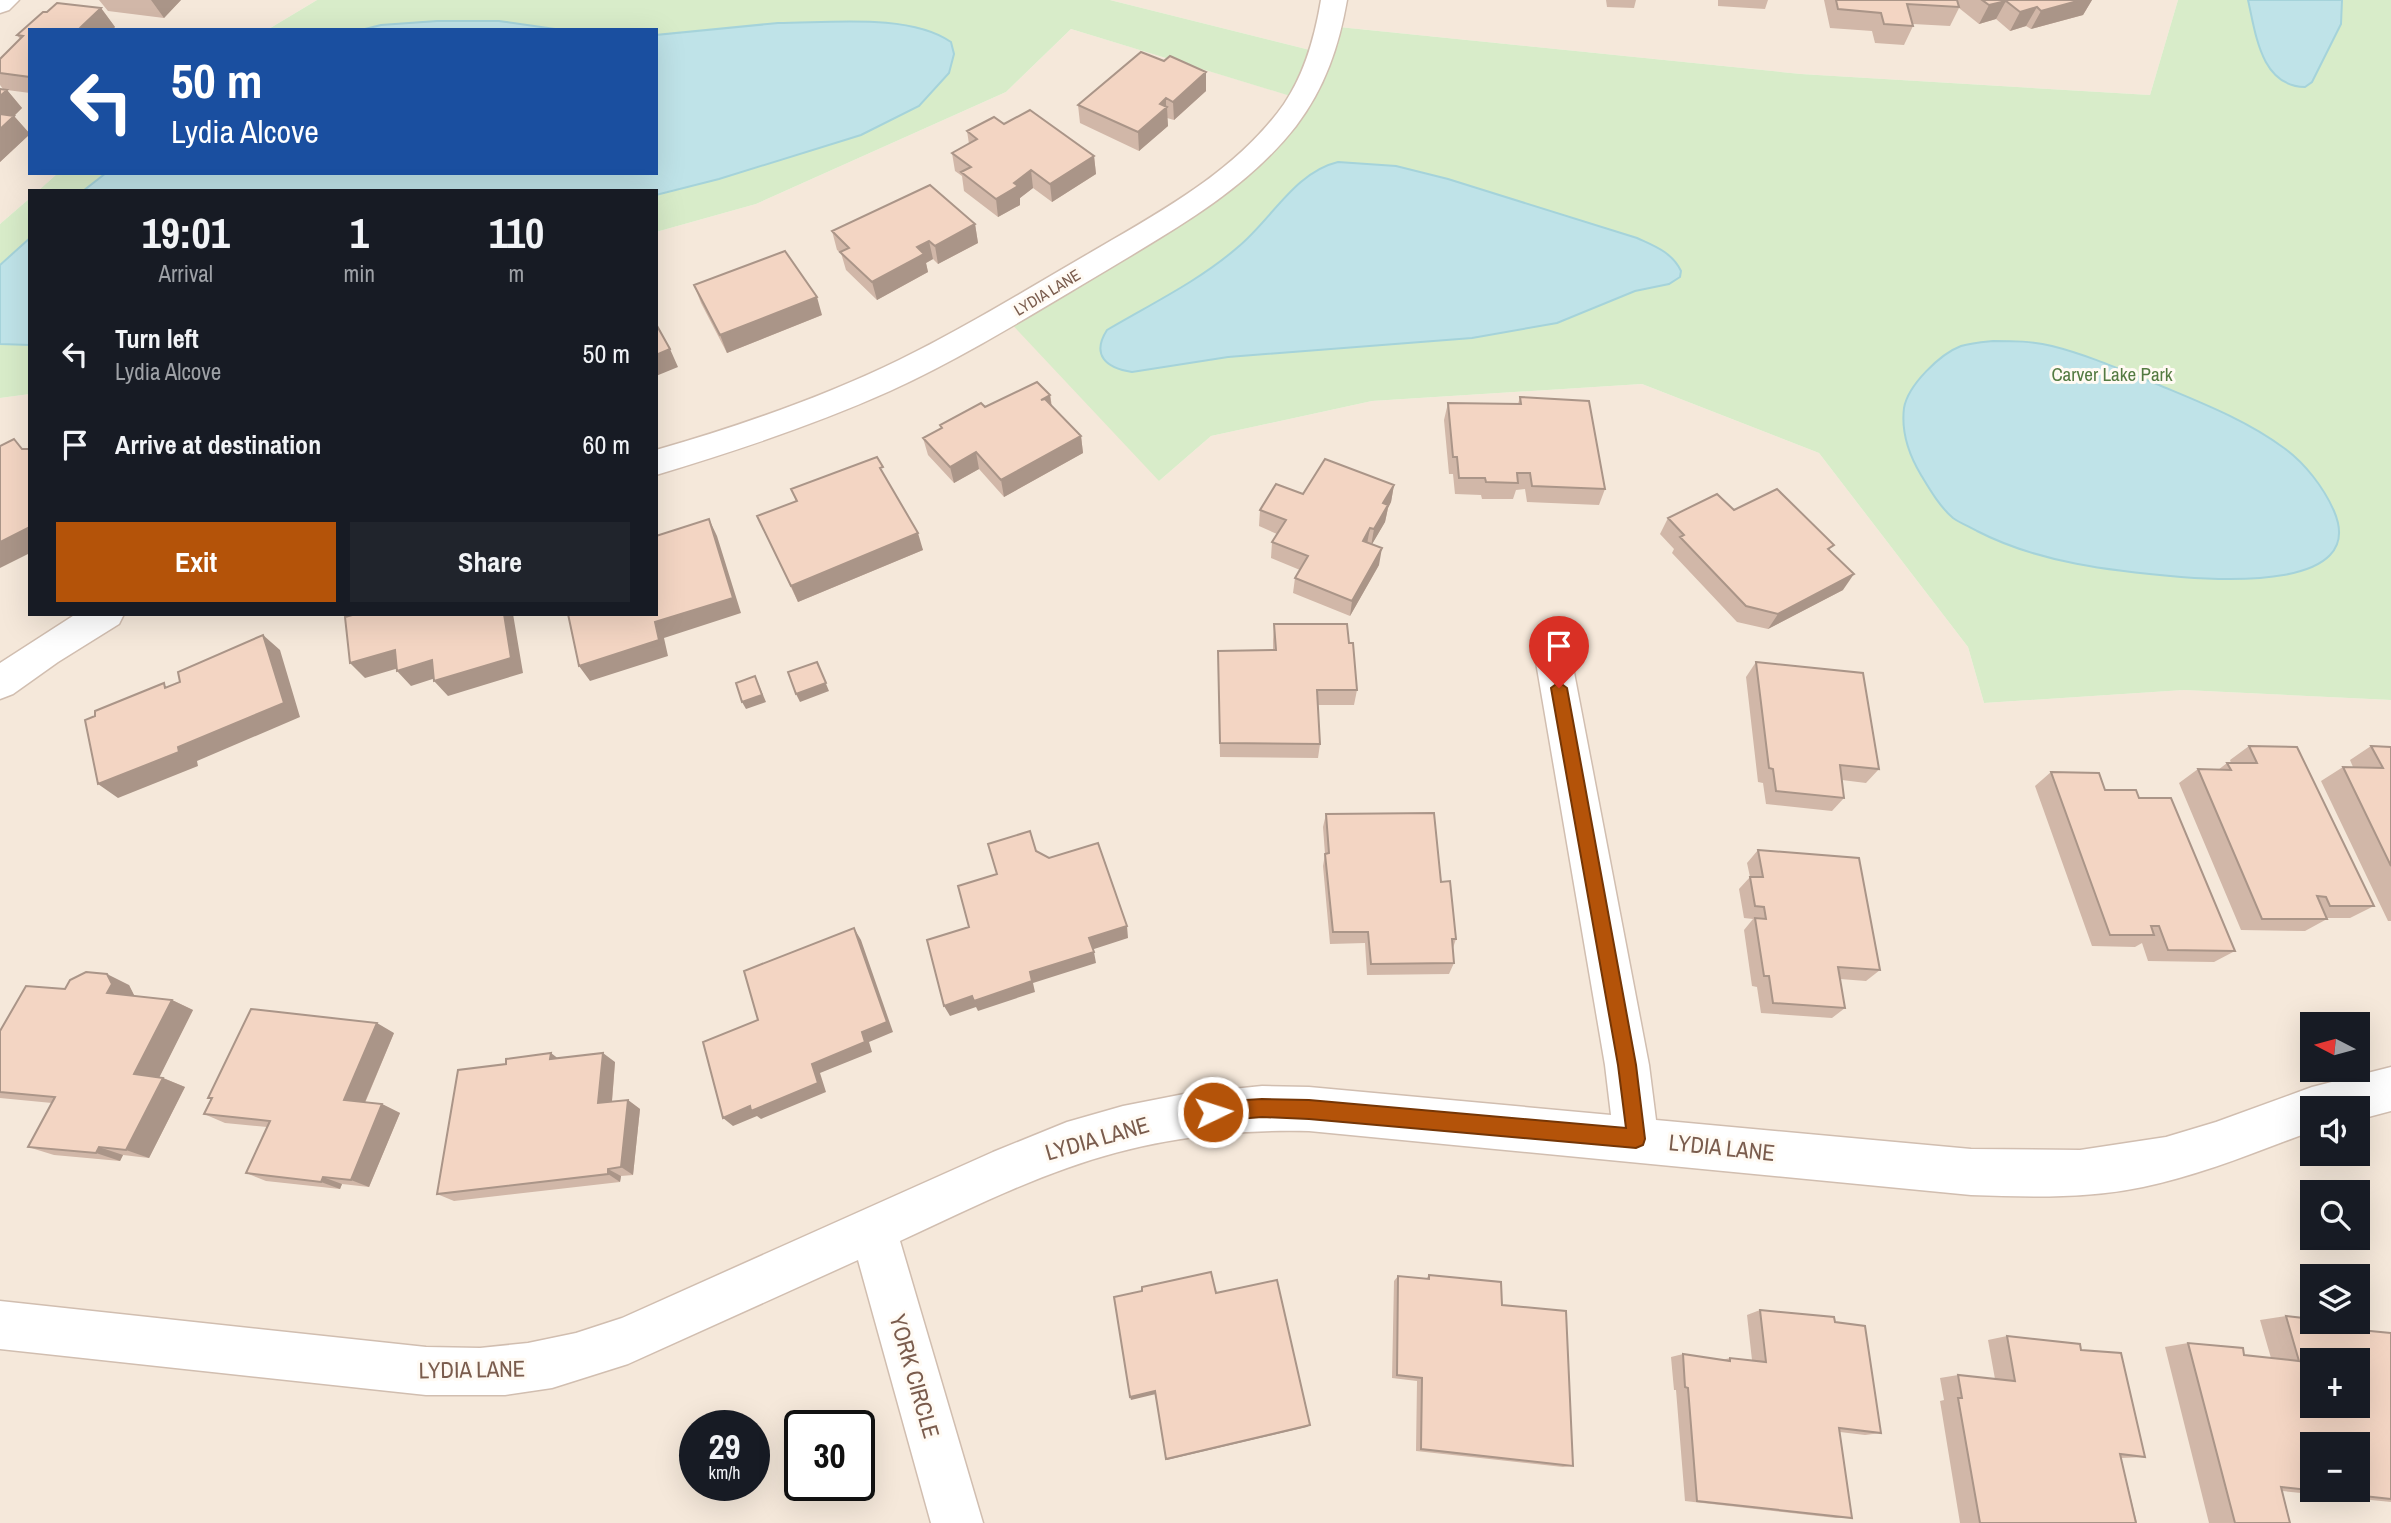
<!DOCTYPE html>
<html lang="en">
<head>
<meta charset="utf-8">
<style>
  body { margin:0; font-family:"Archivo Narrow",sans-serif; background:#20242c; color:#f1f3f6; height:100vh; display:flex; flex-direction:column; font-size:26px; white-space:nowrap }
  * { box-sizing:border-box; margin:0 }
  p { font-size:23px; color:#9ea1a6 }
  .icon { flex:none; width:38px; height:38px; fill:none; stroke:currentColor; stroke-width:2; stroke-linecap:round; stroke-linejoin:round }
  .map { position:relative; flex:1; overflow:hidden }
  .drawer { position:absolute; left:28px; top:189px; width:630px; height:427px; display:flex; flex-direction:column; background:#171b24; border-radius:0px; box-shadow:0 7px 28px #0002 }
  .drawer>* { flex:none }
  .banner { position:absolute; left:28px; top:28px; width:630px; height:147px; border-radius:0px; box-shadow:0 7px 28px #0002; background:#1a4fa0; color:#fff; overflow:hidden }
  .needle { width:46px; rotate:276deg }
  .controls { position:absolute; left:2300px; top:1012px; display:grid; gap:14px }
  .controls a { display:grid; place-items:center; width:70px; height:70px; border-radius:0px; background:#171b24; box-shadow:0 7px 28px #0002; font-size:35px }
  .speed { position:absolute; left:679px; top:1410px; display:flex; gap:14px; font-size:35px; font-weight:700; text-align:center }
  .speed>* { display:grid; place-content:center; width:91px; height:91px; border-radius:50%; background:#171b24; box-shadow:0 7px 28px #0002; line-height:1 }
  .speed small { font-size:18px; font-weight:400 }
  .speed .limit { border:4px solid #111; border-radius:10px; background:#fff; color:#111 }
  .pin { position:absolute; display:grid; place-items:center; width:60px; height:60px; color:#fff; margin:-72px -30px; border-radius:50% 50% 50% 0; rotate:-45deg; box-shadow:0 0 7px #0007 }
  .pin .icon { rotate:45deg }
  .me { position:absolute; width:77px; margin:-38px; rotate:86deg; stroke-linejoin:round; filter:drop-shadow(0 0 5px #0008) }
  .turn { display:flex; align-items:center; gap:24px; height:147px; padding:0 28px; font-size:32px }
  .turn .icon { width:91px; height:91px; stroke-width:2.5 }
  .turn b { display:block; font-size:49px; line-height:60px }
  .eta { display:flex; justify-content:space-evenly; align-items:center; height:119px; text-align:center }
  .eta b { font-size:42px; font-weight:800; line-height:49px }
  .action { display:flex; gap:14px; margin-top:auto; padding:14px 28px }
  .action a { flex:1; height:80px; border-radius:0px; background:#b45309; color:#fff; font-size:28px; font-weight:800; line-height:80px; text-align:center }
  .action a+a { background:#20242c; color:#f1f3f6 }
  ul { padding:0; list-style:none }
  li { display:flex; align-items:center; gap:21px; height:91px; padding:0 28px }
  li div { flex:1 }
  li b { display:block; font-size:26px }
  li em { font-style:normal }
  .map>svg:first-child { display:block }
</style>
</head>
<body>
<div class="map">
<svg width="2391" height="1523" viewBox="0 0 2391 1523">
  <rect width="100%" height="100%" fill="#fdf6ec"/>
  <!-- residential -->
  <path fill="#f5e8da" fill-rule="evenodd" d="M6,0H317L267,30H30V173H58L38,191H30V198L0,224V5Z
    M1110,0H2178L2150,95L1801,74L1329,26L1322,53Z
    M1071,29L1301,99L1159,481L1211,436L1372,401L1642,384L1819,453L1968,647L1984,703L2184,690L2391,700V1523H0V398L30,394V614H656V232L756,204L1006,92ZM2312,1024H2357V1069H2312ZM2312,1108H2357V1153H2312ZM2312,1192H2357V1237H2312ZM2312,1276H2357V1321H2312ZM2312,1360H2357V1405H2312ZM695,1426H754V1486H695ZM800,1426H859V1486H800ZM2312,1444H2357V1489H2312Z"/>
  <!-- green -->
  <path fill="#d8ecc9" d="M317,0H1110L1322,53L1329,26L1801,74L2150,95L2178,0H2391V700L2184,690L1984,703L1968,647L1819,453L1642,384L1372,401L1211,436L1159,481L1005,317L1181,212L1300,99L1071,29L1006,92L756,204L656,232V191H38L58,173H656V30H267Z
    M30,198V394L0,398V224Z"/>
  <!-- water -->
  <path fill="#bfe3e8" stroke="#a5d3da" stroke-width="2" d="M2248,0H2342L2341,24L2312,82L2305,87C2261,86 2256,35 2248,0Z
    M437,21H499L562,30H361L381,25Z
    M778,23C829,23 909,13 951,42L954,54L949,73L919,106L861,135L719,179L656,195V191H83L106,173H656V35Z
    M1338,162L1396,166L1448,179L1637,238C1654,246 1672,252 1681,271L1680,277L1669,284L1635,291L1557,323L1472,338L1228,357L1132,372C1106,368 1091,355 1107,330C1151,304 1199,281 1238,247C1271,220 1295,172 1338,162Z
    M30,238V345L0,344V265Z
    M1993,341C2013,341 2033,341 2052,346C2088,355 2124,371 2159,385C2202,403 2246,420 2284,448C2305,463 2324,488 2334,511C2368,590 2221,580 2181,577C2112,571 2039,563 1977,531C1970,527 1960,523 1953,518C1940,507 1930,490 1921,475C1909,455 1901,432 1904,408C1908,385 1940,354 1961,346C1971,343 1983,342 1993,341Z"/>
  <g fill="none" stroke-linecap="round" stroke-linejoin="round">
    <!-- minor casing -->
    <g stroke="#d1beb0" stroke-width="3">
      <path id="minor" d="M0,0H19L9,10L0,13Z
        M1321,0H1347C1339,46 1325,88 1296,126C1246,190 1175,229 1107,270C1036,312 966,356 890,391C814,425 736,451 656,475V450C739,426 821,398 899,360C964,328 1026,290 1088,254C1158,213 1236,172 1284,104C1305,73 1315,36 1321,0Z
        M76,614H124L119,624L58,662L13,694L0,699V663Z
        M1554,647L1567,651L1572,662L1649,1065L1656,1120L1971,1149L2080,1150L2166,1137L2216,1122L2312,1087L2391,1067V1111L2357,1120V1108H2312V1131C2256,1152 2201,1175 2143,1187C2086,1199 2028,1197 1971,1195L1309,1131C1227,1129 1144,1140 1067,1168C1010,1188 955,1216 900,1241L983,1523H931L858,1260L628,1364L552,1388L505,1395H426L0,1349V1301L426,1347L480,1348L528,1343L576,1333L622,1318L993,1152L1067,1122L1123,1106L1184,1094L1262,1086L1309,1087L1611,1115L1605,1065L1536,662L1541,651Z"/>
    </g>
    <!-- minor -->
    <use href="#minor" fill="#fff" fill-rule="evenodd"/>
  </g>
  <!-- wall -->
  <path fill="#d1b7a8" d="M99,0H181L164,18L108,11Z
    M1606,0H1636L1634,8L1607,7Z
    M1718,0H1768L1765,9L1718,6Z
    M1824,0H2092L2083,15L2031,29L2026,26L2010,31L1996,19L1979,24L1959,8L1950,26L1913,24V26L1904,45L1875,43L1872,31L1830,28Z
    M57,3L101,8L115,27L112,30H30V93L7,90L22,108L14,116L30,134L0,162V89H3L0,85V59L20,39L17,35L43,12H47Z
    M1164,61L1206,72V91L1174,120L1167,118L1168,126L1139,151L1080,123L1078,105Z
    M1004,124L1094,156L1096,174L1052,202L1033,188L1020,198V205L998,217L964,191L962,176L955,171L952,153L969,144L967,131Z
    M975,224L978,243L938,264L933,259L926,263L928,272L877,300L846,270L841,253L837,250L832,231Z
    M694,285L822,315L727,353L701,303Z
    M1050,395L1052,406L1081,436L1083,453L1004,497L979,469L954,483L928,455L923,438L941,429L940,425L985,407Z
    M1520,397L1605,489L1599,505L1527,502L1525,489L1516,490L1513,499H1482L1481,495L1455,494L1453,474H1449L1444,420L1448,403L1518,404Z
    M886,479L923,550L798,602L757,516L796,501L791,489Z
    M1394,485L1391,502L1388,508L1385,522L1372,544L1379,565L1350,616L1293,593L1295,578L1300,570L1271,558L1272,542L1277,534L1259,526L1260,510L1303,494Z
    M1734,510L1830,551L1843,590L1768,629L1737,622L1672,553L1674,549L1660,534L1668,518Z
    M1274,624L1349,643L1357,690L1354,705H1318L1320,744L1318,758L1220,757L1218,651L1273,650V640Z
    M1756,662L1879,769L1866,783L1842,780L1844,798L1832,811L1766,804L1763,783L1758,782L1746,677Z
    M2249,746L2374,906L2350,918H2327V919L2305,931L2241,930L2179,783L2198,769L2218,770L2227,763H2231L2230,760Z
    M2371,746L2391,747V921H2388L2321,781L2343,767H2353L2350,760Z
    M2051,772L2105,790L2139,798L2235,951L2214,962L2148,961L2142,943L2135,947L2092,946L2035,786Z
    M1326,814L1441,882L1456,939L1453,948L1454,963L1449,974L1367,975L1365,943L1330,944L1323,866L1325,854L1323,827Z
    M1758,850L1880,970L1866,981L1840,979L1845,1008L1832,1018L1761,1013L1757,987L1752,986L1744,930L1753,919L1744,918L1739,889L1750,877L1747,863Z
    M129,985L134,995V996L172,1000L193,1010L159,1077L163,1078L185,1087L149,1158L123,1155L120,1161L54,1155L28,1147L52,1103L0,1098V1031L65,989Z
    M394,1033L365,1103L382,1104L400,1113L369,1187L342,1184L340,1189L266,1181L246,1173L267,1127L225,1123L204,1114L211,1099L208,1098Z
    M558,1058L615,1062L612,1102L628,1100L640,1109L633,1175L621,1176L620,1182L454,1201L437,1194L506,1064Z
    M1429,1275L1502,1305L1573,1466L1563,1467L1416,1451L1417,1381L1392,1378L1394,1281L1398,1276L1426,1279Z
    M1760,1310L1835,1322L1881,1433L1865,1435L1840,1432L1852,1518H1836L1685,1501L1676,1390H1674L1671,1357L1683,1354L1722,1360L1730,1358L1752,1360L1747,1315Z
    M2286,1316L2360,1330L2391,1333V1502L2282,1491L2290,1523H2209L2165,1347L2188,1343L2244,1355L2271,1358L2260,1320Z
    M2007,1336L2081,1350L2145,1457L2121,1458L2137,1523H1960L1940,1401L1944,1400L1940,1378L1958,1375L1995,1379L1988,1340Z"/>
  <!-- shaded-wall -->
  <path fill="#aa9588" d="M151,0H181L164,18Z
    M2081,0H2092L2083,15L2031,29L2041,11Z
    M2006,1L1996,19L1979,24L1989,5Z
    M2037,7L2026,26L2010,31L2020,12Z
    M101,8L115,27L112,30H83L81,27Z
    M1206,72V91L1174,120L1173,102Z
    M7,90L22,108L14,116L30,134L0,162V96Z
    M1166,98V109L1167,107L1168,126L1139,151L1138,132L1160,104Z
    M1094,156L1096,174L1052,202L1050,184Z
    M1031,170L1033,188L1020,198V205L998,217L996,199L1014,183Z
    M975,224L978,243L938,264L935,246Z
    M929,241L933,259L926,263L928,272L877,300L872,282L917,247Z
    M817,297L822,315L727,353L720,335Z
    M670,349L678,367L656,376V355Z
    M1050,395L1052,412L1041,400Z
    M1081,436L1083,453L1004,497L1001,480Z
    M976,452L979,469L954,483L950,467Z
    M1394,485L1391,502L1388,508L1385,522L1371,546L1374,529L1383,503Z
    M709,519L717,536L741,613L664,638L668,656L590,681L579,666L655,622Z
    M30,527V553L0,568V542Z
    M1370,528L1367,544L1363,541Z
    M918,533L923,550L798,602L791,586Z
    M1382,548L1379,565L1350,616L1352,601Z
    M1854,574L1843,590L1768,629L1778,614Z
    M504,614H513L523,673L448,696L434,681Z
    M263,635L280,650L300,717L197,761L198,766L118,798L98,784L178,747Z
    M395,650L409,665L365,678L350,663Z
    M432,660L445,675L411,686L397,671Z
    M817,662L829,691L800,702L796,694Z
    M755,676L766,702L746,709L742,702Z
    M1127,926L1128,938L1091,950L1089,938Z
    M854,928L861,940L893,1032L869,1042L872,1052L820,1073L826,1092L761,1119L757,1116L733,1126L723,1118L862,1032Z
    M1094,952L1096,963L1033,983L1035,992L978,1011L976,1007L950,1016L944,1006L972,996L1030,972Z
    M107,974L129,985L134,995L129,1004L107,993Z
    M172,1000L193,1010L156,1084L134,1074Z
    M377,1023L394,1033L362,1109L344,1100Z
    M551,1053L564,1063L550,1059Z
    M603,1053L615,1062L611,1112L598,1103Z
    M163,1078L185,1087L149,1158L126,1150Z
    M628,1100L640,1109L633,1175L621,1167Z
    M382,1104L400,1113L369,1187L351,1180Z
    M99,1147L123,1155L120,1161L96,1153Z
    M608,1169L621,1176L620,1182L608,1174Z
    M323,1177L342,1184L340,1189L321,1182Z
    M1155,1391L1156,1394L1131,1400L1130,1397Z
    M1310,1425L1307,1427L1167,1460L1166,1459Z"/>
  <!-- building -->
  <path fill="#f3d5c3" stroke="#aa9588" stroke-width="2" fill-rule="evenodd" d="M1836,0H1957L1959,7L1907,4L1913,26L1884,24L1881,13L1838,9Z
    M1982,0H2081L2041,11L2037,7L2020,12L2006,1L1989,5Z
    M57,3L101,8L81,27L92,28L91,30H30V77L0,73V59L23,36L17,35L43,12H47Z
    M1141,52L1164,61L1170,56L1206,72L1173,102L1166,98L1160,104L1167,107L1138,132L1078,105Z
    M0,89L7,90L0,96Z
    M1030,110L1094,156L1050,184L1031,170L1014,183L1018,186L996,199L961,172L971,167L952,153L977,139L967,131L994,117L1004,124Z
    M0,114L14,116L0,129Z
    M930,185L975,224L935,246L929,241L917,247L924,254L872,282L840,252L849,248L832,231Z
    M785,251L817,297L720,335L694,285Z
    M656,324L670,349L656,355Z
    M1037,382L1050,395L1041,400L1045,399L1081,436L1001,480L976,452L950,467L923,438L942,428L940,425L981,403L985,407Z
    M1520,397L1589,401L1605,489L1532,486L1530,473H1517L1518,483L1486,482L1485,478H1459L1457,457H1453L1448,403L1521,404Z
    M14,439L22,449H30V521H29L30,527L0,542V446Z
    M877,457L883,467L880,468L918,533L791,586L757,516L797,501L791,489Z
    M1325,459L1394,485L1383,503L1388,505L1374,529L1370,528L1363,541L1382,548L1352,601L1295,578L1308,556L1272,542L1286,520L1260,510L1276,484L1303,494Z
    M1777,489L1834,545L1828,549L1854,574L1778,614L1746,606L1680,537L1684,535L1668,518L1717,494L1734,510Z
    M709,519L733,598L655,622L659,640L579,666L568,614H656V536Z
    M356,614H504L511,658L434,681L432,660L397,671L395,650L350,663L345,617Z
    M1274,624H1347L1349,643H1353L1357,690H1317L1320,744L1220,743L1218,651L1276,650Z
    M263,635L284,703L178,747L179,752L98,784L85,720L95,716V711L164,683L165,688L180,682L178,672Z
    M817,662L826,683L796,694L788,672Z
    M1756,662L1863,673L1879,769L1840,765L1844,798L1776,791L1773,769L1769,768Z
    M755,676L762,695L742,702L736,683Z
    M2249,746L2297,747L2374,906H2330L2326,897L2317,896L2327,919H2262L2198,769L2231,770L2227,763H2257Z
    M2371,746L2391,747V866L2343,767L2383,768Z
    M2051,772L2099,773L2105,790H2136L2139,798H2171L2235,951L2168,950L2159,926H2151L2154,935H2110Z
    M1434,813L1441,882L1450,881L1456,939H1452L1454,963L1371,964L1368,932H1333L1325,854L1329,853L1326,814Z
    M1030,831L1036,851L1049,858L1098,843L1127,926L1089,938L1094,952L1030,972L1032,981L974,1001L972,996L944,1006L927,940L969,927L958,886L997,874L988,844Z
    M1758,850L1859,858L1880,970L1838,967L1845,1008L1773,1003L1769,976H1764L1755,918L1766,919L1764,907L1755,906L1750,877H1763Z
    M854,928L887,1022L862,1032L865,1042L812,1064L818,1083L751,1111L750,1106L723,1118L703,1042L758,1020L744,971Z
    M86,972L107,974L112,984L107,993L172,1000L134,1074L163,1078L126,1150L99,1147L96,1153L28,1147L55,1097L0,1092V1031L26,986L65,989L70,980Z
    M251,1009L377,1023L344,1100L382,1104L351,1180L323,1177L321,1182L246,1173L270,1121L204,1114L212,1098H208Z
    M551,1053L550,1059L603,1053L598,1103L628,1100L621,1167L608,1169V1174L437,1194L458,1070L506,1064V1059Z
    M1211,1272L1216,1293L1277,1280L1310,1425L1166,1459L1155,1391L1130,1397L1114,1297L1142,1291V1287Z
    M1429,1275L1501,1282L1502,1305L1566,1311L1573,1466L1421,1449L1422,1378L1397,1375L1398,1276L1429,1279Z
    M1760,1310L1834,1317L1835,1322L1865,1326L1881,1433L1839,1428L1852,1518L1697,1501L1688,1388L1685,1387L1683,1354L1730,1361V1358L1766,1362Z
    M2286,1316L2312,1319V1321H2335L2358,1324L2360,1330L2391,1333V1499L2281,1487L2290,1523H2235L2188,1343L2243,1348L2244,1355L2299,1361ZM2312,1360H2357V1405H2312ZM2312,1444H2357V1489H2312Z
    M2007,1336L2080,1344L2081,1350L2121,1353L2145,1457L2120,1454L2136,1523H1980L1958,1398H1962L1958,1375L2015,1381Z"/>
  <!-- route -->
  <path fill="#b45309" stroke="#753606" stroke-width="2" d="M1559,682L1567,688L1636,1065L1645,1139L1643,1145L1636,1148L1309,1119L1262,1117L1213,1121L1206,1118L1204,1112L1206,1105L1213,1102L1262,1099L1309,1100L1626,1128L1618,1065L1551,688Z"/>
  <g text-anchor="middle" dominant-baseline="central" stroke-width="6" stroke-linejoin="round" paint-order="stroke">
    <!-- far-street labels -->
    <g font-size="16" fill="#7a5c4d" stroke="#fffaf3">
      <text transform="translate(1047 292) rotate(-31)">LYDIA LANE</text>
    </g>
    <!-- park labels -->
    <g font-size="19" fill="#537a41" stroke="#fffaf3">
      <text x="2112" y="374">Carver Lake Park</text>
    </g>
    <!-- near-street labels -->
    <g font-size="23" fill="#7a5c4d" stroke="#fffaf3">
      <text transform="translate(1097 1138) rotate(-16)">LYDIA LANE</text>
      <text transform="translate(1722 1147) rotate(6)">LYDIA LANE</text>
      <text transform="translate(472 1369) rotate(-1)">LYDIA LANE</text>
      <text transform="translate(915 1376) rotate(74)">YORK CIRCLE</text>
    </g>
  </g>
</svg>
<div class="controls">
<a><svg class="needle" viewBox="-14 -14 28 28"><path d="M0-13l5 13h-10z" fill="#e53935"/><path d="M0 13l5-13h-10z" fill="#9ea1a6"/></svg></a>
<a><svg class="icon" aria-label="sound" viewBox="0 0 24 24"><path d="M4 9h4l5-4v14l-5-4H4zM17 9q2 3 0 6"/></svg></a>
<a><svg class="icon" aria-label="search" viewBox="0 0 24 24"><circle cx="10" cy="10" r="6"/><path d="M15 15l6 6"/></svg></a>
<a><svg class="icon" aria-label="layers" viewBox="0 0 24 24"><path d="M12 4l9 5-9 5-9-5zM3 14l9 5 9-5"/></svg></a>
<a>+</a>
<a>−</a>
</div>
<div class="speed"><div>29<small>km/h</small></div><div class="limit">30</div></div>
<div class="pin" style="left:1559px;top:688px;background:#d93025"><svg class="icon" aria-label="arrive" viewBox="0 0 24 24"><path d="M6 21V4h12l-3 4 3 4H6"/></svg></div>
<svg class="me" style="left:1213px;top:1112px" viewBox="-20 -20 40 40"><circle r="17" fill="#b45309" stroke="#fff" stroke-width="3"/><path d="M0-11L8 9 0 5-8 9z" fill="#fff"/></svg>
<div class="banner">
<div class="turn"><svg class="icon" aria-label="left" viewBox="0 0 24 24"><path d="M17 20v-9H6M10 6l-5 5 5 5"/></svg><div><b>50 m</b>Lydia Alcove</div></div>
</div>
<section class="drawer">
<div class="eta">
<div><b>19:01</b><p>Arrival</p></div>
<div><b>1</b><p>min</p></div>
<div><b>110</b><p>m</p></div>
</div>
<ul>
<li><svg class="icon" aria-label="left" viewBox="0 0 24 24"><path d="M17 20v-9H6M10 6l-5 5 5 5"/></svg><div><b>Turn left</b><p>Lydia Alcove</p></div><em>50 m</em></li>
<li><svg class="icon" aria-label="arrive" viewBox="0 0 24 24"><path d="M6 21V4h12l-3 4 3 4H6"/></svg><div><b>Arrive at destination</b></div><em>60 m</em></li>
</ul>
<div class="action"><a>Exit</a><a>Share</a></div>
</section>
</div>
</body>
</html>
